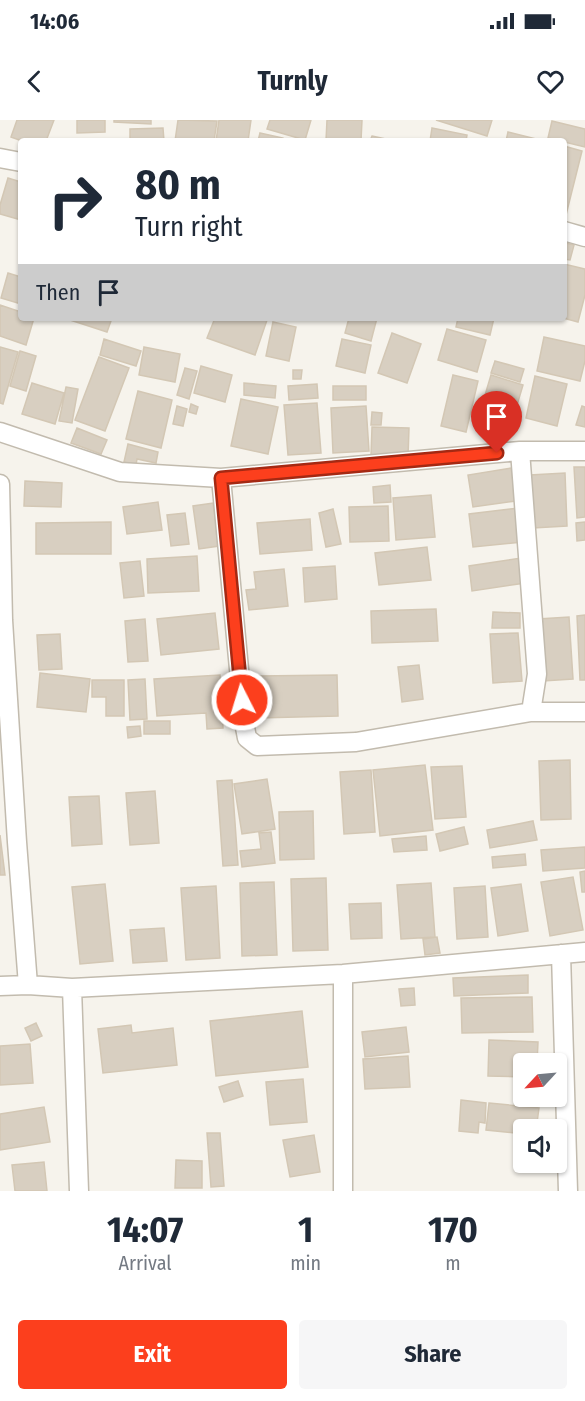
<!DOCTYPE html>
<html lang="en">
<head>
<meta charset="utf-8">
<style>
  body { margin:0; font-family:"Fira Sans Condensed",sans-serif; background:#f6f6f7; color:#1f2937; height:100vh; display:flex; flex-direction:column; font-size:22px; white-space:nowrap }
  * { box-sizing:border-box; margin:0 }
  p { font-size:20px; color:#747a83 }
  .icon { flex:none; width:33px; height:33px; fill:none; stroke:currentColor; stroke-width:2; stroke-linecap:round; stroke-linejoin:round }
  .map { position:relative; height:1071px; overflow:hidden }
  .panel { display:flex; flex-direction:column; background:#fff; flex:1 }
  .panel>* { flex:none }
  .top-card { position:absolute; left:18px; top:18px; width:549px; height:183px; border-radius:6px; box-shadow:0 2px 4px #0004; background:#fff; color:#1f2937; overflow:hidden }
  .needle { width:39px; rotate:244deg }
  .fabs { position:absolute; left:513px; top:933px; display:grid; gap:12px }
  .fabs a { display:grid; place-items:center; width:54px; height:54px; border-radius:6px; background:#fff; box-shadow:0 2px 4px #0004; font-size:30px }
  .pin { position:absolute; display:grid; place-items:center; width:51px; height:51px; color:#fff; margin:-62px -26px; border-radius:50% 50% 50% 0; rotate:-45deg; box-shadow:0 0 6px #0007 }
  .pin .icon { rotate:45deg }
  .me { position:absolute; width:66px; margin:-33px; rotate:355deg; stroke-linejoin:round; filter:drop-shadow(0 0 4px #0008) }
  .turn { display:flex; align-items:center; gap:21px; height:126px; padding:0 18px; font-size:27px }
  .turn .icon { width:78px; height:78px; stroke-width:2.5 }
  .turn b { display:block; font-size:42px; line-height:51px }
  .then { display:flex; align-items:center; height:57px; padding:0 18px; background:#0003; gap:12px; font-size:22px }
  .eta { display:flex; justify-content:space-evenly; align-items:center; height:102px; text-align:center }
  .eta b { font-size:36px; font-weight:700; line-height:42px }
  .button { display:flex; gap:12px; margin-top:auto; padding:12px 18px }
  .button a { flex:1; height:69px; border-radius:6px; background:#fc3f1d; color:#fff; font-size:24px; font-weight:700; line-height:69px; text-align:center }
  .button a+a { background:#f6f6f7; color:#1f2937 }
  .status { display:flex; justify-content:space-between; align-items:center; height:42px; padding:0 30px; background:#fff; direction:ltr }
  .status svg { height:16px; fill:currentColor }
  header { display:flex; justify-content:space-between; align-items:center; height:78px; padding:0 18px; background:#fff; font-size:27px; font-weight:700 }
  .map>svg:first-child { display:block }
</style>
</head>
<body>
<div class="status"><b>14:06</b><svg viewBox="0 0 49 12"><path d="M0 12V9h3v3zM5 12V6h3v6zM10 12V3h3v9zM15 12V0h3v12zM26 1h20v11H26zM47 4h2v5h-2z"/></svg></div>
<header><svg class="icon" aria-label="back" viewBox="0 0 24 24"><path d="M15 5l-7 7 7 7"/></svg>Turnly<svg class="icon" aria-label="heart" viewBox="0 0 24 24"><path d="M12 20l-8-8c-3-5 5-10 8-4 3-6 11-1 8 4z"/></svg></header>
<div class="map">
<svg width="585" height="1071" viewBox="0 0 585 1071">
  <rect width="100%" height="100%" fill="#f6f3ec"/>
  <!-- building -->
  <path fill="#d8cfc1" stroke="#d3c7b4" stroke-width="1.5" d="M17,0H54L46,21H22L11,17Z
    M77,0H105V12L77,13Z
    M114,0H151V4L114,2Z
    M178,0L217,1L214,21H175Z
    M219,0H251L248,21H216Z
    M270,0H311L305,20L267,9Z
    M327,0H362L361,21H326Z
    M436,0H492L487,16Z
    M552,1L585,9V27L548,18Z
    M163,8L164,21H130V9Z
    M432,8L467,15L466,21H430Z
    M508,12L544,21H506Z
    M260,13L283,18V21H258Z
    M372,16L395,21H370Z
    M564,26L582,31L566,95H564Z
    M8,58L21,62V100L0,94V85Z
    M566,123L574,125L570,140L564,139V129Z
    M564,144L585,149V175L578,202L563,198Z
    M8,153L21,157V184L1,178Z
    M0,185L21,192V198H34L26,225L0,216Z
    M64,198H112L107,212Z
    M215,198H261L267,200L255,235L207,218Z
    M349,198H377L371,221L345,213Z
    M458,198H494L490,215L456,207Z
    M273,202L296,207L289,241L266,236Z
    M447,209L486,220L477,252L438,240Z
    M392,213L421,224L407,263L378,253Z
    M544,217L585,226V241L580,261L537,251Z
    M104,219L141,231L136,246L100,235Z
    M342,219L371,225L365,253L336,246Z
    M0,227L18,232L3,284L0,283Z
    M144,227L180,234L175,262L139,255Z
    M20,231L36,236L26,271L10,266Z
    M99,237L129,248L105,311L75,300Z
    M495,241L524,249L520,262L491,253Z
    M201,246L232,255L225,282L194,273Z
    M185,248L197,251L189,279L177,275Z
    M293,250H302L301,259H293Z
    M453,255L478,261L466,312L441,306Z
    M491,255L523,265L509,312L477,302Z
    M535,256L567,264L557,306L526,298Z
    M32,263L64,273L55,304L22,294Z
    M244,263L276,266L275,278L244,275Z
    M317,264L318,278L289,280L288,266Z
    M333,266H366V280H333Z
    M66,267L78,269L72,303L59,301Z
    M138,271L172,280L161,328L126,319Z
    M241,279L278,287L268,334L231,326Z
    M317,283L321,333L288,335L284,285Z
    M191,284L198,287L196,294L189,292Z
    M177,286L187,289L183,306L173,304Z
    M366,286L369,331L333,333L331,288Z
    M582,286L585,287V307L576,305Z
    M372,292L382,293L381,305H371Z
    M372,307L409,308L408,337L371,336Z
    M77,308L107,320L101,334L71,323Z
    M128,324L158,332L156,343L137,339L136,345L124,342Z
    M574,347H585V397L577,398Z
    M511,348L516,381L473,387L468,355Z
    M565,353L567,406L533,408L530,355Z
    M25,361L62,363L61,387L24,386Z
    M390,365L391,382L374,383L373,367Z
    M431,375L435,417L396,420L393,378Z
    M158,382L162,410L127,414L123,387Z
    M213,383L219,426L199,429L193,386Z
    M388,386L389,421L350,422L349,387Z
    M518,388L522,422L473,427L469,394Z
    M333,389L341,424L326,427L319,393Z
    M185,393L189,424L171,426L167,395Z
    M310,399L312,430L260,434L257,403Z
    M111,402V434H36V403Z
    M585,402V420L577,421L576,403Z
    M427,427L431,460L379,465L375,433Z
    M197,436L199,471L148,473L147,439Z
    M521,438L525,463L472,471L469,446Z
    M140,441L144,476L124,478L120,443Z
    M335,446L337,479L305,482L303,448Z
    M284,449L288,486L249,490L246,470L256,469L254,452Z
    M436,489L438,521L372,523L371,491Z
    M493,492L520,493V508H492Z
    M215,493L219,529L161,535L157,499Z
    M585,495V560H580L577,496Z
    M569,497L573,559L543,561L538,499Z
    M145,499L148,541L128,542L125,501Z
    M518,513L522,561L493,563L490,514Z
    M60,514L62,549L39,550L37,515Z
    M419,545L423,579L402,582L398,547Z
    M40,553L90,559L86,592L37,587Z
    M220,555L223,608L207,609L206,593L157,596L154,559Z
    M337,555L338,596L258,598L257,556Z
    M145,559L147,599L130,600L128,560Z
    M92,560H124V596H106V577H92Z
    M144,601H170V614H144Z
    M140,606L141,616L128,618L127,607Z
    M570,640L571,699L541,700L539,641Z
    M425,645L433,710L380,716L373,650Z
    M462,646L466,697L435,699L431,647Z
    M371,650L375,712L344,714L340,652Z
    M267,659L275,709L242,714L234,664Z
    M232,660L238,745L223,746L217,661Z
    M155,671L159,723L130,725L126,673Z
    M99,676L102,724L72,726L69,677Z
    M313,691L314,739L280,740L279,692Z
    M533,701L537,720L490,728L487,710Z
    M464,707L468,724L440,731L436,714Z
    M271,712L275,743L242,747L240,731L261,729L259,713Z
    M0,715L5,755H0Z
    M426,716L427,730L394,732L392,719Z
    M585,727V748L543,751L541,730Z
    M525,734L526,745L493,748L492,737Z
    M585,751V772H582L580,752Z
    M573,757L583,810L550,816L541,762Z
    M326,758L328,830L293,831L291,759Z
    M274,762L277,835L242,836L240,763Z
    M431,763L435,817L401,819L397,765Z
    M105,764L113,841L80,844L72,767Z
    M521,764L528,811L498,816L491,768Z
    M216,766L220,838L186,840L181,768Z
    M485,766L488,817L457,819L454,768Z
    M381,783L382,818L351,819L349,784Z
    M164,808L167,841L133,843L130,810Z
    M437,817L440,833L425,835L423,819Z
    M528,855V873L454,876L453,858Z
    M414,868L415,885L401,886L399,869Z
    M532,877L533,912L462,913L461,878Z
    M302,891L308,947L216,956L210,901Z
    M36,903L42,916L31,921L25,908Z
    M131,905L132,913L173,908L177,945L103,953L98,909Z
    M406,907L409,932L365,937L362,912Z
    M489,920L538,922L537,944H524V957L488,956Z
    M30,924L33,963L0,965V926Z
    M408,936L410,967L365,969L363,939Z
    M303,959L307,1002L270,1005L266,962Z
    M238,961L243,976L224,982L219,967Z
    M461,980L486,983L485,1003L479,1002L478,1013L459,1011Z
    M489,983L539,988L536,1010H524V1014L486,1010Z
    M44,987L50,1022L0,1030V994Z
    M207,1013H220L224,1066L211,1067Z
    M314,1015L320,1052L290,1057L283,1020Z
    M176,1040L202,1041V1068H175Z
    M44,1042L47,1071H15L12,1045Z"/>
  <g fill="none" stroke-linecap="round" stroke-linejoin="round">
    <!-- minor casing -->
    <g stroke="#c2bbae" stroke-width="21">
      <path id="minor" d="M0,38L21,42
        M564,111L585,117
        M0,312L120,352L221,358L520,331H585
        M520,331L537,554L531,592
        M221,358L244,602L247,618L257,626L356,622L531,592H585
        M0,364L3,500L17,722L28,865
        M561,834L568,1071
        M0,866L28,865L72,868L343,854L585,832
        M72,868L79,1071
        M343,1071V854"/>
    </g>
    <!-- minor -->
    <use href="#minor" stroke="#fff" stroke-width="18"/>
  </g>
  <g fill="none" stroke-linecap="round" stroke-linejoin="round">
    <!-- route casing -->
    <g stroke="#a42913" stroke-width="15">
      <path id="route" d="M242,580L221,358L497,333"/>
    </g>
    <!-- route -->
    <use href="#route" stroke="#fc3f1d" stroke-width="10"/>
  </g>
</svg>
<div class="fabs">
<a><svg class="needle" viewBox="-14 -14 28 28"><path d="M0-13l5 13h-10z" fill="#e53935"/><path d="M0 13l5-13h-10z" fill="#747a83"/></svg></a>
<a><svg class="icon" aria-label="sound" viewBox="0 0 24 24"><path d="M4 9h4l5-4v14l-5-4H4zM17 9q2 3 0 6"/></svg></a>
</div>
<div class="pin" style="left:497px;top:333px;background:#d93025"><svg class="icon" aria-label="arrive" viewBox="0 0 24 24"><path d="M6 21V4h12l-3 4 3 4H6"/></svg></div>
<svg class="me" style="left:242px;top:580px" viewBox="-20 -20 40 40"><circle r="17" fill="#fc3f1d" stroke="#fff" stroke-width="3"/><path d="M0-11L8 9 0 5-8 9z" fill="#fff"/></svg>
<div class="top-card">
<div class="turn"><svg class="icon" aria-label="right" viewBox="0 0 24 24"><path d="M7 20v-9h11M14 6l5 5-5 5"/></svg><div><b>80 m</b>Turn right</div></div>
<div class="then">Then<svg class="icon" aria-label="arrive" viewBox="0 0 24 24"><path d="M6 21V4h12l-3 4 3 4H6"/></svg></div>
</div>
</div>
<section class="panel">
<div class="eta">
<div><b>14:07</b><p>Arrival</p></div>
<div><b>1</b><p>min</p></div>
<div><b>170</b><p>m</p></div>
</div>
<div class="button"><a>Exit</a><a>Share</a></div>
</section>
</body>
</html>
